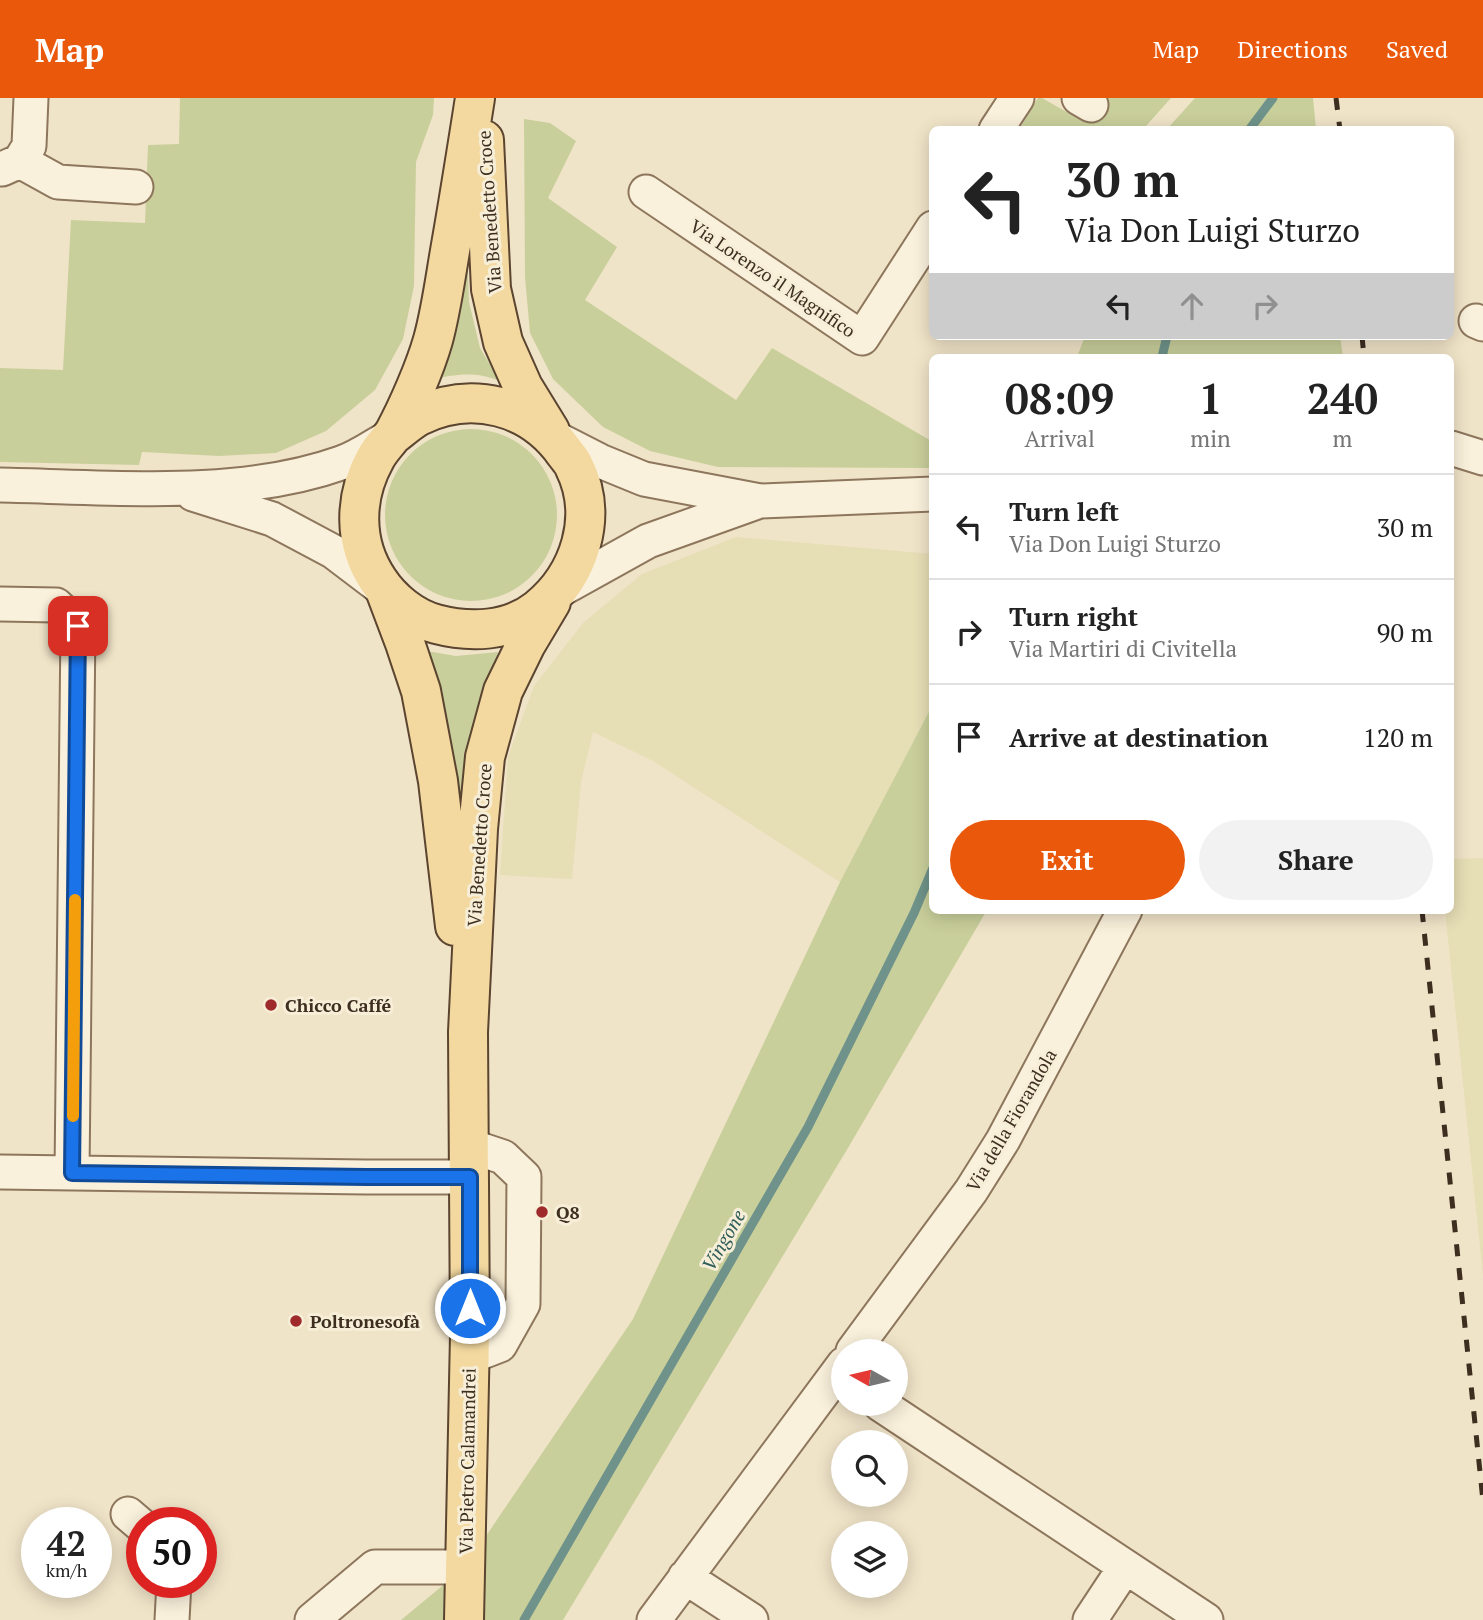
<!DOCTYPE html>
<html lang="en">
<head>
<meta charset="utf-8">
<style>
  body { margin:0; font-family:"PT Serif",serif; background:#f2f2f2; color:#222; height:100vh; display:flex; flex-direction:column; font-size:26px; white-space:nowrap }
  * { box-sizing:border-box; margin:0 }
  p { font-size:23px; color:#767676 }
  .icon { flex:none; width:38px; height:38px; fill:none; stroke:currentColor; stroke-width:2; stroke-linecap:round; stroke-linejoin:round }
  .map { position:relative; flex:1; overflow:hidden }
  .panel { position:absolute; left:929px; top:256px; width:525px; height:560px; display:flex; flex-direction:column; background:#fff; border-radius:10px; box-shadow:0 4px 18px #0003 }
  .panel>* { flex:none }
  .top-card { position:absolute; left:929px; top:28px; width:525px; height:214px; border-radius:10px; box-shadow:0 4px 18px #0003; background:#fff; color:#222; overflow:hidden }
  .needle { width:46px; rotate:278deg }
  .tools { position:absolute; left:831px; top:1241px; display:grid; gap:14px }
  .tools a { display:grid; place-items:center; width:77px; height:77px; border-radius:50%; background:#fff; box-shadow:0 4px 18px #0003; font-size:35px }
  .speed { position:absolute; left:21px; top:1409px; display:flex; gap:14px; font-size:35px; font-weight:700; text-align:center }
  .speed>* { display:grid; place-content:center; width:91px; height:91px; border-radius:50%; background:#fff; box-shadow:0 4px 18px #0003; line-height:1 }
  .speed small { font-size:18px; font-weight:400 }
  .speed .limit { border:10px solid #d22; background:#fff; color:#111 }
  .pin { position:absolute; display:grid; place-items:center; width:60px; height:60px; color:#fff; margin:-30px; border-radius:14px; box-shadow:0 4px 10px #0006 }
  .me { position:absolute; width:77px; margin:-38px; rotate:0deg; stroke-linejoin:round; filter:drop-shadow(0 0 5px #0008) }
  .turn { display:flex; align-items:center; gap:24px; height:147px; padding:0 21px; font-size:32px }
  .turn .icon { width:91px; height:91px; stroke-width:2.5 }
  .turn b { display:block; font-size:49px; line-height:60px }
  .lanes { display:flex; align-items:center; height:66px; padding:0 21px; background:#0003; justify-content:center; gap:35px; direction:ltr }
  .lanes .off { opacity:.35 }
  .eta { display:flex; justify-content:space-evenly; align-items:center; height:119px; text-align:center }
  .eta b { font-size:42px; font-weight:800; line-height:49px }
  .action { display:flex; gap:14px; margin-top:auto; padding:14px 21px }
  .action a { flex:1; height:80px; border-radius:42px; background:#ea580c; color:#fff; font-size:28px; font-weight:800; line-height:80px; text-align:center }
  .action a+a { background:#f2f2f2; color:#222 }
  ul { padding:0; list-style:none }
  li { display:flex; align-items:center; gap:21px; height:105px; padding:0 21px; border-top:2px solid #e0e0e0 }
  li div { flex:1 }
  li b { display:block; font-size:26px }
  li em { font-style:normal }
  header { display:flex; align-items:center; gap:42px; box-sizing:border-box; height:98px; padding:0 35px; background:#ea580c; color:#fff }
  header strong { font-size:33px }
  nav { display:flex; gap:38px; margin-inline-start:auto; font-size:24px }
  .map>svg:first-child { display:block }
</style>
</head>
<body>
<header>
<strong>Map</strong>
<nav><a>Map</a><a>Directions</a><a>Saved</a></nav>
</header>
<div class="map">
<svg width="1483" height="1522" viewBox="0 0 1483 1522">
  <rect width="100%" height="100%" fill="#f0e4c8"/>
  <!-- farmland -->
  <path fill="#e6deb5" d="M736,439L933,456V606L840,784L653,663L593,634L581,684L572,781L500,777L508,659L534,588L583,525L642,476Z
    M1483,760V1178L1445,812H1451V761Z"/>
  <!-- green -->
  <path fill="#c9cf9b" d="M180,0H434L433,17L416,64L414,188L403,241L375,292L326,333L276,355L219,358L142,354L139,367L0,364V270L63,272L71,122L145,125L148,47L179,46Z
    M1038,0H1042L1086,25L1104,0H1171L1146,28L1145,31L1019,32Z
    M1195,0H1313L1316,31H1167Z
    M524,21L550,25L576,43L548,100L617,149L585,202L736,302L772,250L933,344V370L718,369L650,353L603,329L553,281L530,235L525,179Z
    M467,148L469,204L480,250L500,283C476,273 455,276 429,282Z
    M1085,238H1340L1343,259H1077Z
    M385 417a86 86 0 1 1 172 0a86 86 0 1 1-172 0Z
    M421,552L456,558L498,554L468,666L458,725Z
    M933,606V812H987L848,1050L563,1522H401L465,1469L633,1221L840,784Z"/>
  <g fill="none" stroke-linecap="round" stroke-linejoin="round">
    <!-- stream -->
    <path stroke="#6f938a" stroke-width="9" d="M1249,32L1273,0
      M1162,259L1167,238
      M524,1522L808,1029L914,815L933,770"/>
    <!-- minor casing -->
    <g stroke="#8d765c" stroke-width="37">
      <path id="minor" d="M1079,0L1091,7
        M996,32L1017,0
        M20,63L58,84L136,89
        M2,71L20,63L29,48L31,0
        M646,94L862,240L933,130
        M1476,223L1483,226
        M555,340L600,363L644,381L760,403L933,396
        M1451,350L1483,360
        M0,387C109,389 237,402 341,365C359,359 376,346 393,337
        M193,396L272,421L334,454L384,492
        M558,493L648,443L757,404
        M0,506L56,507L78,528L72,1075
        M0,1074L366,1079H470
        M853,1253L971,1093L1003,1042L1125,812
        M469,1259L500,1247L523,1206L524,1079L503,1059L470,1048
        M880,1306L1206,1522
        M128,1416L142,1428
        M685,1479L751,1522
        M172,1522L174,1484
        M312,1522L375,1469H465
        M654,1522L844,1266
        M1090,1522L1125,1469"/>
    </g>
    <!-- major casing -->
    <g stroke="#5b4430" stroke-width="42">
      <path id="major" d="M484,42L491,191L503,244L523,289L550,333
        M393,337C401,331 410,323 419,318C471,292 531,307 565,355C568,359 572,363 574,368C599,418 580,477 538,511C509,534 470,535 436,526C413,520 391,502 378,482C353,445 354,399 375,361C380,351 388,344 394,335C408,309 425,270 433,242C441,213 445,182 450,153C459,102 467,51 475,0
        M385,492L405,545L421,593L438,683L455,828
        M464,1522L470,1237L468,934L478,731L485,659L503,593L526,546L551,504"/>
    </g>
    <!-- minor -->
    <use href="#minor" stroke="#faf1dc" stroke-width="33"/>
    <!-- major -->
    <use href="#major" stroke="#f3d9a0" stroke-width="38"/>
    <!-- rail -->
    <path stroke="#3d2e20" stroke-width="5" stroke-dasharray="12 12" stroke-linecap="butt" d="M1336,0L1340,32
      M1362,238L1364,259
      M1422,812L1483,1403"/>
  </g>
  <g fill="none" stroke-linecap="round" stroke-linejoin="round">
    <!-- route casing -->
    <g stroke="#114b97" stroke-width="18">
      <path id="route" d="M78,528L72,1075L366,1079H470V1210"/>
    </g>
    <!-- route -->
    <use href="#route" stroke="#1a73e8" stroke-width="12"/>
    <!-- slow -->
    <path stroke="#f59e0b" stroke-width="12" d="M73,1018L75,802"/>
  </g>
  <!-- markers -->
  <g fill="#9e2a2b" stroke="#f7eed8" stroke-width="2.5">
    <circle cx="271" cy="907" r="7"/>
    <circle cx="542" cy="1114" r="7"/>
    <circle cx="296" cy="1223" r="7"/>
  </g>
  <g text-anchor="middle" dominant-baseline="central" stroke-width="6" stroke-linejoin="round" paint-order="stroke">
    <!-- street labels -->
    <g font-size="18" fill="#3d2e20" stroke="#f7eed8">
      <text transform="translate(489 114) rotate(-94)">Via Benedetto Croce</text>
      <text transform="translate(773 180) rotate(34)">Via Lorenzo il Magnifico</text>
      <text transform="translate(479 747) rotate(-86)">Via Benedetto Croce</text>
      <text transform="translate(1011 1022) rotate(-60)">Via della Fiorandola</text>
      <text transform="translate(467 1363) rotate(-89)">Via Pietro Calamandrei</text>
    </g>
    <!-- poi labels -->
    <g font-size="18" font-weight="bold" fill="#3d2e20" stroke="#f7eed8" text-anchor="start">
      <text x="285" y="907">Chicco Caffé</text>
      <text x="556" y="1114">Q8</text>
      <text x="310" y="1223">Poltronesofà</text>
    </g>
    <!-- water labels -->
    <g font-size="19" font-style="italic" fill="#2f5d5a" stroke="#f7eed8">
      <text transform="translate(723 1142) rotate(-60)">Vingone</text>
    </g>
  </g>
</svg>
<div class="tools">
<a><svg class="needle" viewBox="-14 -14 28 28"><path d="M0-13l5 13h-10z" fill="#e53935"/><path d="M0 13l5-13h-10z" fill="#767676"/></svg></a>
<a><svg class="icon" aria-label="search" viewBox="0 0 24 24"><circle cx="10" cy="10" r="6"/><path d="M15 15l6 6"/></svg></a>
<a><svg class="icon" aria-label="layers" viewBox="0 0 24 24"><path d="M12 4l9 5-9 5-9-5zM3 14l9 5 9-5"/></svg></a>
</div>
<div class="speed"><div>42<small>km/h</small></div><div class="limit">50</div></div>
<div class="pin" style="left:78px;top:528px;background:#d93025"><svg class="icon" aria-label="arrive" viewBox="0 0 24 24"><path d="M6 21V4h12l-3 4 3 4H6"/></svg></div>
<svg class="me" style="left:470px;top:1210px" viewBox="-20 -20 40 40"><circle r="17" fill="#1a73e8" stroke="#fff" stroke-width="3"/><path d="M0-11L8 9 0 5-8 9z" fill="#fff"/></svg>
<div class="top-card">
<div class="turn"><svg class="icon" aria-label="left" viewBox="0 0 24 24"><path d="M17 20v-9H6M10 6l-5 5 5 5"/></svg><div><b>30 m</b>Via Don Luigi Sturzo</div></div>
<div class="lanes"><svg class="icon" aria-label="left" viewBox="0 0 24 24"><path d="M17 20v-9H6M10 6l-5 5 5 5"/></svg><svg class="icon off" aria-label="ahead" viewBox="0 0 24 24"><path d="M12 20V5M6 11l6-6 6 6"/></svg><svg class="icon off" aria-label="right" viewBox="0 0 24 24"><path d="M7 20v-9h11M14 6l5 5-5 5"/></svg></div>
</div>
<section class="panel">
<div class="eta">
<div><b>08:09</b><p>Arrival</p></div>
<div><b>1</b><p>min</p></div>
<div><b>240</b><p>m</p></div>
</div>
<ul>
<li><svg class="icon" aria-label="left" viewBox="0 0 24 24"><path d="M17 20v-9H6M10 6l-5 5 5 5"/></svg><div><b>Turn left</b><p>Via Don Luigi Sturzo</p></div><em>30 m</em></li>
<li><svg class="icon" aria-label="right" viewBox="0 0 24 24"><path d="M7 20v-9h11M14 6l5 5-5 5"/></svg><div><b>Turn right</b><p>Via Martiri di Civitella</p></div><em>90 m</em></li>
<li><svg class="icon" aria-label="arrive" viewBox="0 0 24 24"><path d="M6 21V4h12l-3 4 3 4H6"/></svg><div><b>Arrive at destination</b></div><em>120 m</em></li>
</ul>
<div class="action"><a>Exit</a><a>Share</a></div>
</section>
</div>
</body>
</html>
